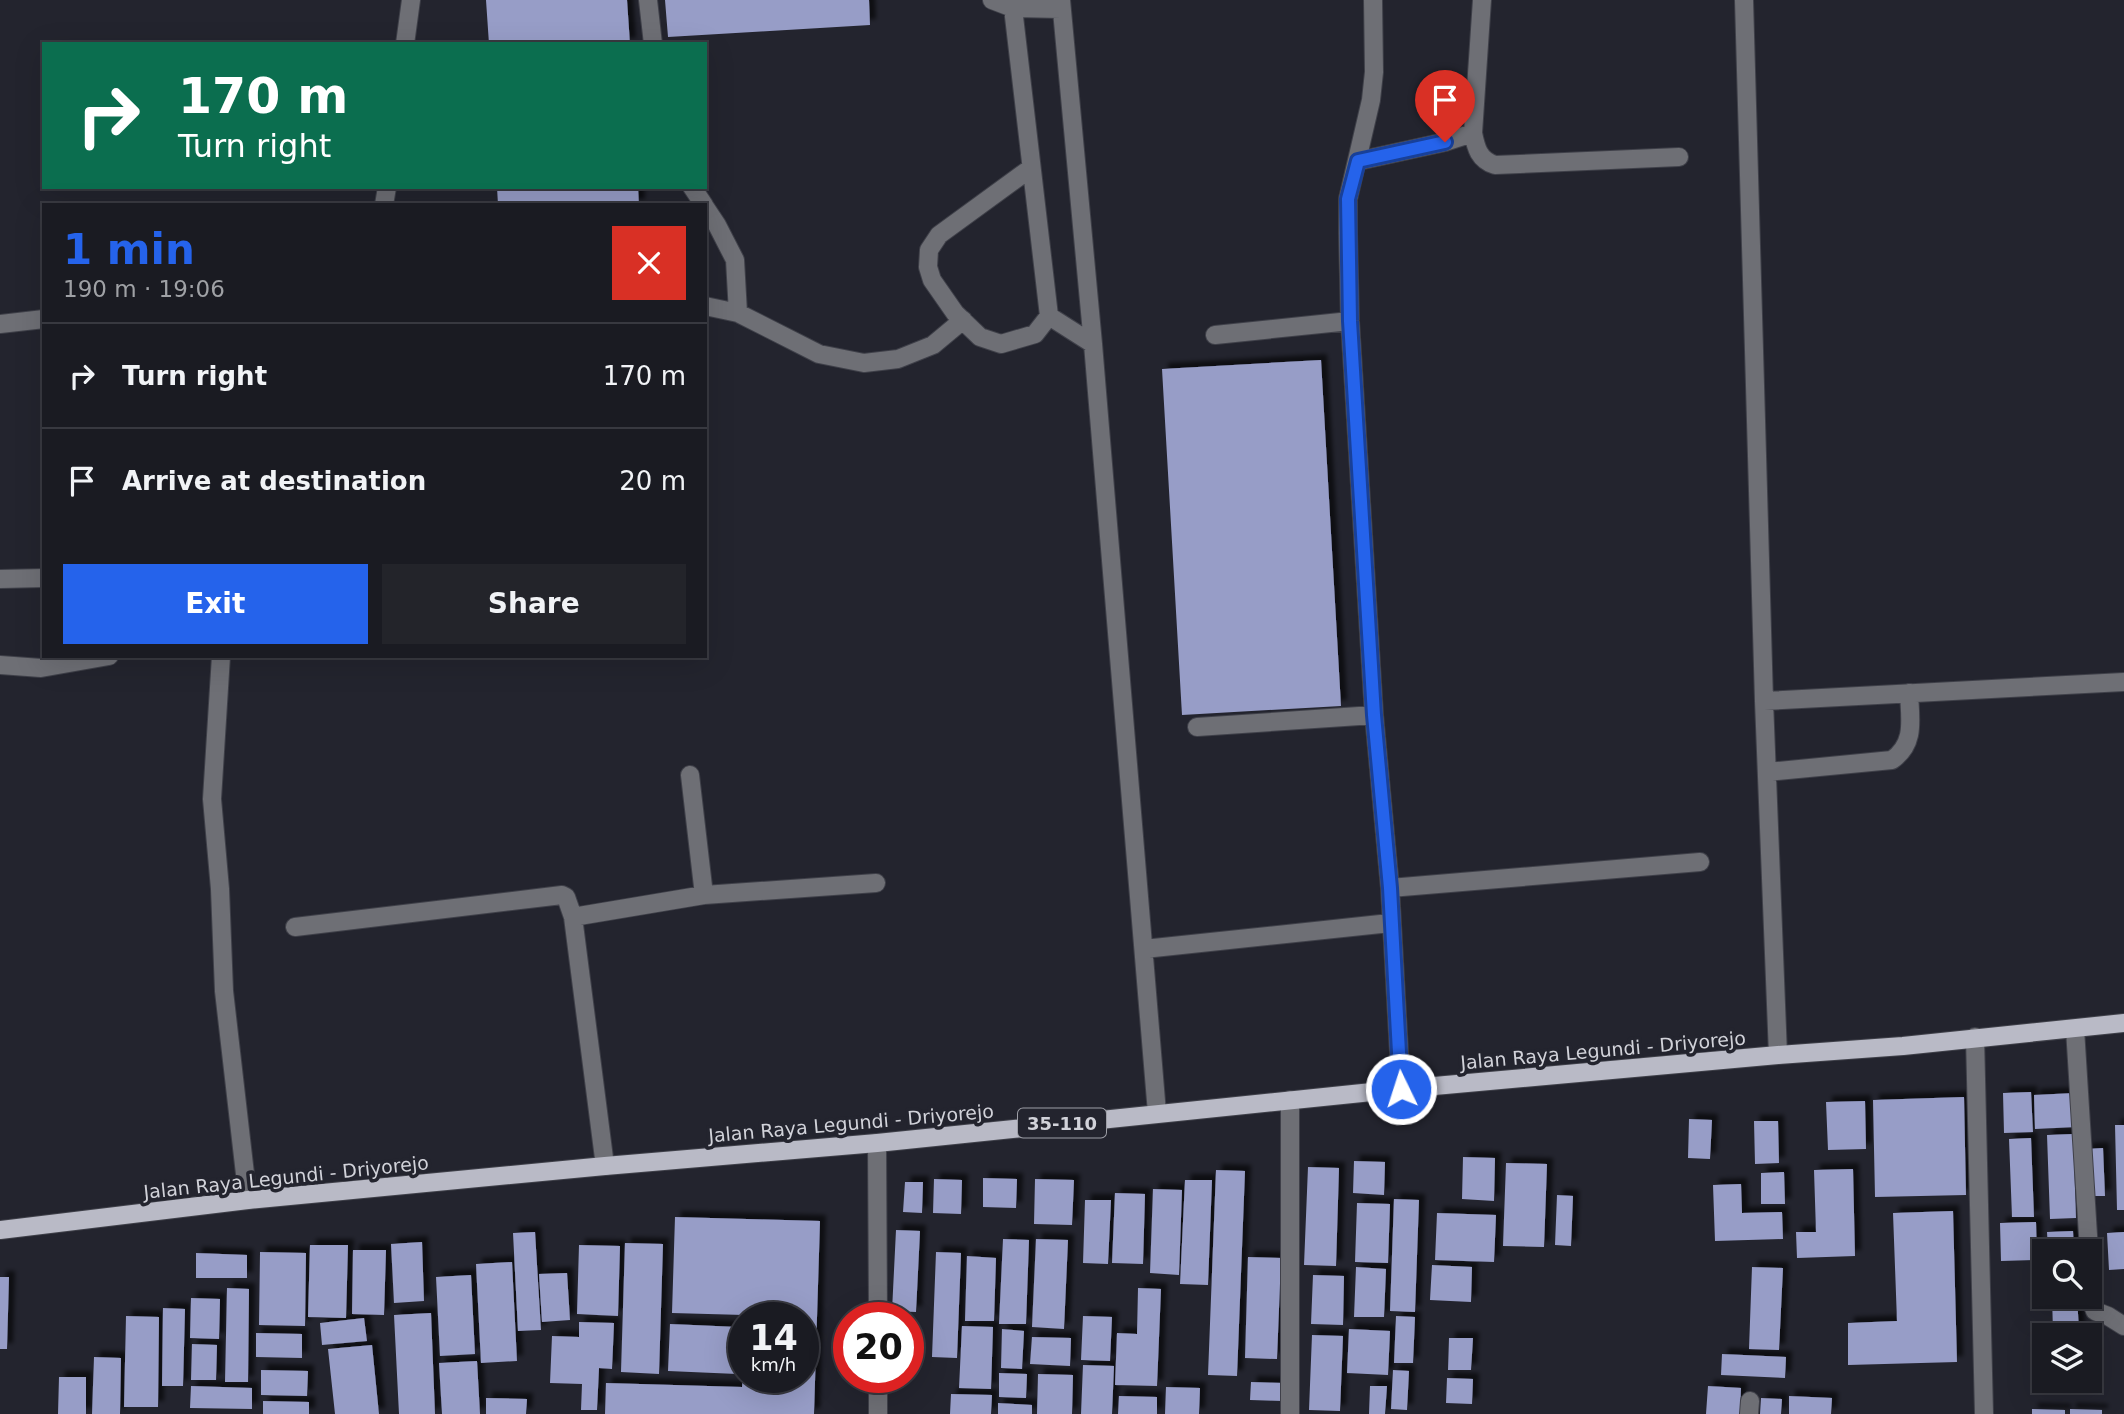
<!DOCTYPE html>
<html lang="en">
<head>
<meta charset="utf-8">
<style>
  body { margin:0; font-family:"DejaVu Sans",sans-serif; background:#23242a; color:#f1f3f6; height:100vh; display:flex; flex-direction:column; font-size:26px; white-space:nowrap }
  * { box-sizing:border-box; margin:0 }
  p { font-size:23px; color:#9fa1a5 }
  .icon { flex:none; width:38px; height:38px; fill:none; stroke:currentColor; stroke-width:2; stroke-linecap:round; stroke-linejoin:round }
  .map { position:relative; flex:1; overflow:hidden }
  .details { position:absolute; left:42px; top:203px; width:665px; height:455px; display:flex; flex-direction:column; background:#1a1b22; border-radius:0px; box-shadow:0 7px 28px #0002,0 0 0 2px #383940 }
  .details>* { flex:none }
  .banner { position:absolute; left:42px; top:42px; width:665px; height:147px; border-radius:0px; box-shadow:0 7px 28px #0002,0 0 0 2px #383940; background:#0b6e4f; color:#fff; overflow:hidden }
  .tools { position:absolute; left:2032px; top:1239px; display:grid; gap:14px }
  .tools a { display:grid; place-items:center; width:70px; height:70px; border-radius:0px; background:#1a1b22; box-shadow:0 7px 28px #0002,0 0 0 2px #383940; font-size:35px }
  .speed { position:absolute; left:728px; top:1302px; display:flex; gap:14px; font-size:35px; font-weight:700; text-align:center }
  .speed>* { display:grid; place-content:center; width:91px; height:91px; border-radius:50%; background:#1a1b22; box-shadow:0 7px 28px #0002,0 0 0 2px #383940; line-height:1 }
  .speed small { font-size:18px; font-weight:400 }
  .speed .limit { border:10px solid #d22; background:#fff; color:#111 }
  .pin { position:absolute; display:grid; place-items:center; width:60px; height:60px; color:#fff; margin:-72px -30px; border-radius:50% 50% 50% 0; rotate:-45deg; box-shadow:0 0 7px #0007 }
  .pin .icon { rotate:45deg }
  .me { position:absolute; width:77px; margin:-38px; rotate:356deg; stroke-linejoin:round; filter:drop-shadow(0 0 5px #0008) }
  .turn { display:flex; align-items:center; gap:24px; height:147px; padding:0 21px; font-size:32px }
  .turn .icon { width:91px; height:91px; stroke-width:2.5 }
  .turn b { display:block; font-size:49px; line-height:60px }
  .round { display:grid; place-items:center; flex:none; width:74px; height:74px; border-radius:0px; background:#23242a }
  .head { display:flex; align-items:center; justify-content:space-between; height:119px; padding:0 21px }
  h1 { font-size:42px; font-weight:600; line-height:52px; color:#2563eb }
  .primary-button { display:flex; gap:14px; margin-top:auto; padding:14px 21px }
  .primary-button a { flex:1; height:80px; border-radius:0px; background:#2563eb; color:#fff; font-size:28px; font-weight:600; line-height:80px; text-align:center }
  .primary-button a+a { background:#23242a; color:#f1f3f6 }
  ul { padding:0; list-style:none }
  li { display:flex; align-items:center; gap:21px; height:105px; padding:0 21px; border-top:2px solid #383940 }
  li div { flex:1 }
  li b { display:block; font-size:26px }
  li em { font-style:normal }
  .map>svg:first-child { display:block }
</style>
</head>
<body>
<div class="map">
<svg width="2124" height="1414" viewBox="0 0 2124 1414">
  <defs>
    <filter id="shadow"><feDropShadow dx="6" dy="-6" stdDeviation="2" flood-color="#0009"/></filter>
  </defs>
  <rect width="100%" height="100%" fill="#23242e"/>
  <!-- building -->
  <path fill="#979dc7" filter="url(#shadow)" d="M486,0H627L630,44H489Z
    M665,0H869L870,25L668,37Z
    M497,187H638L639,205H498Z
    M1321,360L1341,706L1182,715L1162,369Z
    M2031,1092L2033,1132L2004,1133L2003,1093Z
    M2075,1093L2076,1127L2035,1129L2034,1095Z
    M1964,1097L1966,1195L1875,1197L1873,1100Z
    M1865,1101L1866,1149L1828,1150L1826,1102Z
    M1689,1119L1712,1120L1710,1159L1688,1158Z
    M1754,1121H1778L1779,1163L1755,1164Z
    M2115,1125H2124V1210H2117Z
    M2073,1134L2076,1218L2050,1219L2047,1135Z
    M2031,1138L2034,1217H2012L2009,1139Z
    M2103,1148L2105,1196H2087L2086,1149Z
    M1463,1157L1495,1158L1494,1201L1462,1199Z
    M1354,1161L1385,1162L1384,1195L1353,1193Z
    M1506,1163L1547,1164L1544,1247L1503,1246Z
    M1308,1167L1339,1168L1336,1266L1304,1265Z
    M1853,1169L1855,1256L1797,1258L1796,1232H1816L1814,1170Z
    M1216,1170L1245,1171L1237,1376L1208,1375Z
    M1784,1172L1785,1204H1761V1173Z
    M983,1178L1017,1179L1016,1208L983,1207Z
    M934,1179L962,1180L961,1214L933,1213Z
    M1035,1179L1074,1180L1072,1225L1034,1224Z
    M1185,1180H1212L1208,1285L1180,1284Z
    M905,1182H923L922,1213L903,1212Z
    M1741,1184L1742,1213L1782,1212L1783,1239L1715,1241L1713,1185Z
    M1153,1189L1182,1190L1179,1275L1150,1273Z
    M1115,1193L1145,1194L1143,1264L1112,1263Z
    M1557,1195L1573,1196L1571,1246L1555,1245Z
    M1394,1199L1419,1200L1415,1312L1390,1311Z
    M1085,1200H1111L1108,1264L1083,1263Z
    M1357,1203L1390,1204L1388,1263L1355,1262Z
    M1953,1211L1957,1362L1848,1365V1323L1897,1321L1893,1213Z
    M1437,1213L1496,1215L1494,1262L1435,1260Z
    M675,1217L820,1221L814,1414H605L606,1383L742,1387L743,1377H803V1318H744V1315L672,1313Z
    M2036,1222L2037,1260L2001,1261L2000,1223Z
    M896,1230L920,1231L916,1312L892,1311Z
    M2073,1231L2074,1250H2048L2047,1232Z
    M535,1232L541,1330L518,1331L513,1233Z
    M2124,1232V1269L2109,1270L2107,1233Z
    M1003,1239L1029,1240L1026,1324H999Z
    M1036,1239L1068,1240L1064,1329L1032,1327Z
    M422,1242L424,1301L394,1303L391,1244Z
    M625,1243L663,1244L659,1374L621,1372Z
    M310,1245H348L346,1318L308,1317Z
    M579,1245L620,1246L618,1316L577,1314Z
    M353,1250H386L384,1315L352,1314Z
    M260,1252L306,1253L305,1326L259,1325Z
    M936,1252L961,1253L957,1358L932,1357Z
    M196,1253L247,1255V1278H196Z
    M967,1256L996,1258L994,1321H965Z
    M1248,1257L1281,1258L1277,1359L1245,1358Z
    M512,1262L517,1361L481,1363L476,1264Z
    M1432,1265L1472,1267L1471,1302L1430,1300Z
    M1356,1267L1386,1269L1384,1317H1354Z
    M1752,1267L1783,1268L1779,1350L1749,1349Z
    M567,1273L570,1320L542,1322L539,1274Z
    M471,1275L475,1354L440,1356L436,1277Z
    M1313,1275L1344,1276L1343,1325L1311,1324Z
    M0,1277H9L7,1349H0Z
    M227,1288L249,1289L248,1382H225Z
    M1138,1288L1161,1289L1157,1386L1115,1385L1117,1333L1137,1334Z
    M2052,1297H2077L2079,1330L2053,1331Z
    M191,1298L220,1299L219,1339L190,1338Z
    M163,1308L185,1309L183,1386H162Z
    M431,1313L435,1414H399L394,1315Z
    M126,1316L159,1317L158,1407H124Z
    M1083,1316L1112,1317L1110,1361L1081,1360Z
    M1396,1316L1415,1317L1413,1363H1394Z
    M364,1318L367,1341L322,1345L320,1323Z
    M579,1322L614,1323L612,1369L599,1368L597,1410H581L582,1384L550,1383L552,1336L579,1337Z
    M670,1324L738,1327L737,1374L668,1371Z
    M962,1326L993,1327L991,1389L959,1388Z
    M1002,1329L1024,1331L1022,1369L1001,1368Z
    M1349,1329L1390,1331L1388,1375L1347,1373Z
    M256,1333L302,1334V1358L256,1357Z
    M1312,1335L1343,1336L1340,1411L1309,1410Z
    M1032,1337L1071,1338L1070,1366L1030,1364Z
    M1449,1338H1473L1471,1370H1448Z
    M192,1344L217,1345L216,1380H191Z
    M372,1345L379,1414H335L328,1349Z
    M1722,1354L1786,1357L1785,1378L1721,1375Z
    M94,1357L121,1358L120,1414H92Z
    M477,1361L480,1414H442L439,1363Z
    M1083,1365L1114,1366L1112,1414H1081Z
    M261,1370L308,1371L307,1396L261,1395Z
    M1393,1370L1409,1371L1407,1410L1391,1409Z
    M999,1373L1027,1374L1026,1398L999,1397Z
    M1038,1374L1073,1375L1072,1414H1037Z
    M59,1377H86V1414H58Z
    M1447,1378L1473,1379L1472,1404L1446,1403Z
    M1251,1382L1283,1383V1401L1250,1400Z
    M191,1386L252,1388V1409L190,1408Z
    M1370,1386H1387L1385,1414H1369Z
    M1708,1386L1741,1388L1740,1414H1706Z
    M1166,1387L1200,1388L1199,1414H1165Z
    M951,1394L992,1395L991,1414H950Z
    M1119,1396L1157,1397V1414H1118Z
    M1789,1396L1832,1398L1831,1414H1789Z
    M486,1398L527,1399L526,1414H486Z
    M1761,1398L1782,1399L1781,1414H1760Z
    M263,1401L309,1402V1414H263Z
    M998,1403L1032,1405V1414H998Z
    M2032,1409L2065,1410V1414H2032Z
    M2070,1409L2102,1410V1414H2070Z"/>
  <g fill="none" stroke-linecap="round" stroke-linejoin="round">
    <!-- minor casing -->
    <g stroke="#3f4049" stroke-width="20">
      <path id="minor" d="M648,0L653,44
        M992,0L1013,8L1061,9
        M1061,0L1093,344L1157,1113
        M1373,0L1374,72L1371,100L1348,199V233L1350,321L1374,715L1390,888L1401,1089
        M1744,0L1764,701L1778,1055
        M1013,8L1049,316
        M405,44L411,0
        M1473,133C1476,148 1479,160 1495,165L1679,157
        M1358,161L1445,142L1473,133L1482,0
        M1031,168L939,235L929,250L928,267L932,280L955,313L980,337L1001,344L1035,334L1049,316L1093,344
        M692,187L704,205
        M384,205L387,187
        M705,207L717,225L735,260L738,313
        M705,306L738,313L819,354L864,363L898,359L933,345L963,320
        M0,324L44,319
        M1215,335L1350,321
        M0,579L44,578
        M221,656L212,799L220,889L224,991L248,1200
        M0,665L41,668L109,656
        M1764,701L2124,682
        M1197,727L1374,715
        M1767,772L1892,760C1916,743 1910,719 1909,693
        M1390,888L1700,862
        M704,895L876,883
        M573,917L704,895L690,775
        M295,927L562,895L566,897L573,917L605,1166
        M1144,949L1390,923
        M2075,1029L2089,1251
        M1975,1037L1984,1414
        M1290,1100V1414
        M877,1143L878,1318
        M2090,1267L2092,1303L2095,1311L2108,1316L2124,1326
        M878,1377V1414
        M1749,1414L1750,1401"/>
    </g>
    <!-- major casing -->
    <g stroke="#3f4049" stroke-width="20">
      <path id="major" d="M0,1230L248,1200L605,1166L877,1143L1401,1089L1778,1055L1903,1046L2124,1023"/>
    </g>
    <!-- minor -->
    <use href="#minor" stroke="#6e6f75" stroke-width="18"/>
    <!-- major -->
    <use href="#major" stroke="#b9bac6" stroke-width="18"/>
  </g>
  <g fill="none" stroke-linecap="round" stroke-linejoin="round">
    <!-- route casing -->
    <g stroke="#184099" stroke-width="18">
      <path id="route" d="M1401,1089L1390,888L1374,715L1350,321L1348,199L1358,161L1445,142"/>
    </g>
    <!-- route -->
    <use href="#route" stroke="#2563eb" stroke-width="12"/>
  </g>
  <g text-anchor="middle" dominant-baseline="central" stroke-width="7" stroke-linejoin="round" paint-order="stroke">
    <!-- shield labels -->
    <rect fill="#23242e" stroke="#9d9ea6" stroke-width="2" x="1018" y="1108.5" width="88" height="29" rx="5"/>
    <g font-size="18" font-weight="bold" fill="#d1d2d9">
      <text x="1062" y="1123">35-110</text>
    </g>
    <!-- street labels -->
    <g font-size="19" fill="#d1d2d9" stroke="#23242e">
      <text transform="translate(1603 1050) rotate(-5)">Jalan Raya Legundi - Driyorejo</text>
      <text transform="translate(851 1123) rotate(-5)">Jalan Raya Legundi - Driyorejo</text>
      <text transform="translate(286 1177) rotate(-6)">Jalan Raya Legundi - Driyorejo</text>
    </g>
  </g>
</svg>
<div class="tools">
<a><svg class="icon" aria-label="search" viewBox="0 0 24 24"><circle cx="10" cy="10" r="6"/><path d="M15 15l6 6"/></svg></a>
<a><svg class="icon" aria-label="layers" viewBox="0 0 24 24"><path d="M12 4l9 5-9 5-9-5zM3 14l9 5 9-5"/></svg></a>
</div>
<div class="speed"><div>14<small>km/h</small></div><div class="limit">20</div></div>
<div class="pin" style="left:1445px;top:142px;background:#d93025"><svg class="icon" aria-label="arrive" viewBox="0 0 24 24"><path d="M6 21V4h12l-3 4 3 4H6"/></svg></div>
<svg class="me" style="left:1401px;top:1089px" viewBox="-20 -20 40 40"><circle r="17" fill="#2563eb" stroke="#fff" stroke-width="3"/><path d="M0-11L8 9 0 5-8 9z" fill="#fff"/></svg>
<div class="banner">
<div class="turn"><svg class="icon" aria-label="right" viewBox="0 0 24 24"><path d="M7 20v-9h11M14 6l5 5-5 5"/></svg><div><b>170 m</b>Turn right</div></div>
</div>
<section class="details">
<div class="head"><div><h1>1 min</h1><p>190 m · 19:06</p></div><a class="round" style="background:#d93025;color:#fff"><svg class="icon" aria-label="close" viewBox="0 0 24 24"><path d="M6 6l12 12M18 6L6 18"/></svg></a></div>
<ul>
<li><svg class="icon" aria-label="right" viewBox="0 0 24 24"><path d="M7 20v-9h11M14 6l5 5-5 5"/></svg><div><b>Turn right</b></div><em>170 m</em></li>
<li><svg class="icon" aria-label="arrive" viewBox="0 0 24 24"><path d="M6 21V4h12l-3 4 3 4H6"/></svg><div><b>Arrive at destination</b></div><em>20 m</em></li>
</ul>
<div class="primary-button"><a>Exit</a><a>Share</a></div>
</section>
</div>
</body>
</html>
